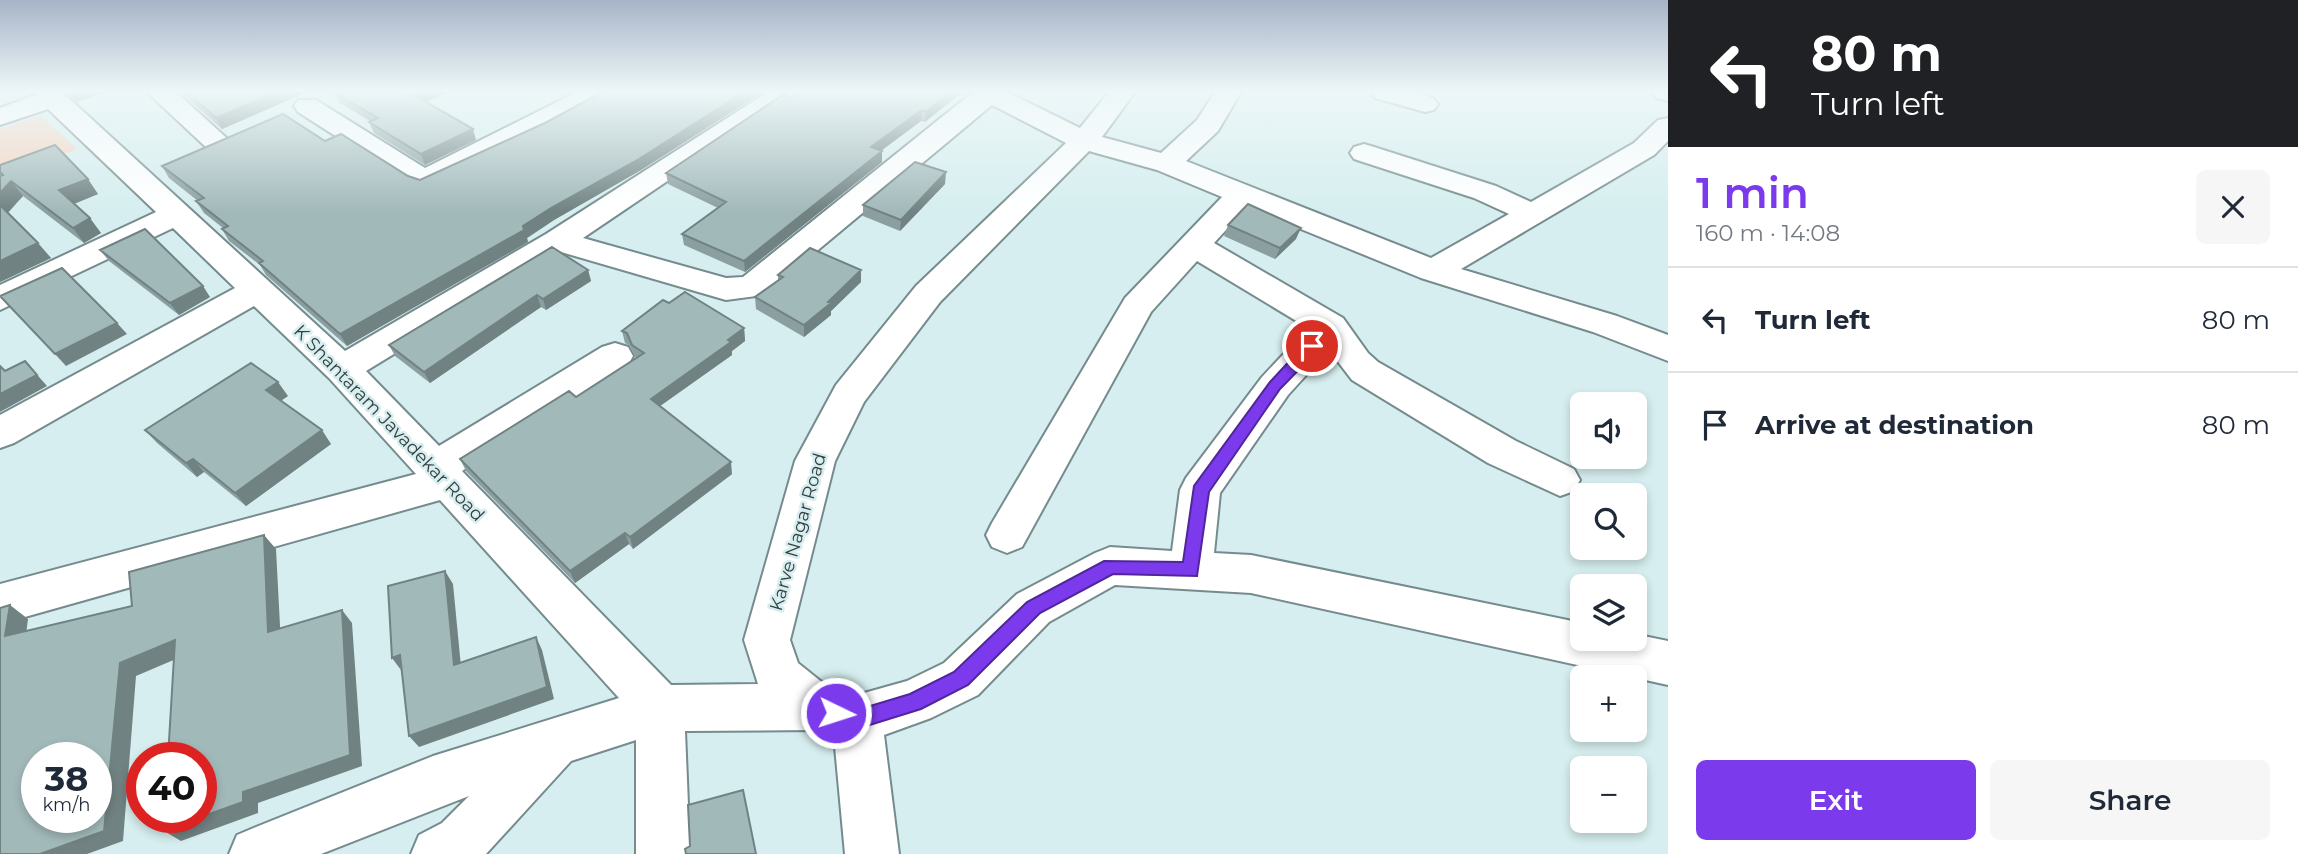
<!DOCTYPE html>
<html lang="en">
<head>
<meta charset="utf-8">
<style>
  body { margin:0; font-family:Montserrat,sans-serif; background:#f6f6f7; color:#1f2937; height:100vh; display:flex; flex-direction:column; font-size:26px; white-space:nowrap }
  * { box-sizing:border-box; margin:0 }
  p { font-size:23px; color:#747a83 }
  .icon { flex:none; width:38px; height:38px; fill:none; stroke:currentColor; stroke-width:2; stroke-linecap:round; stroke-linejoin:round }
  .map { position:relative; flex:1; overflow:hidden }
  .sheet { display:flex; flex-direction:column; background:#fff; width:630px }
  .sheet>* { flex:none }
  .hud { background:#202124; color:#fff; overflow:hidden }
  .tools { position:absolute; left:1570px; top:392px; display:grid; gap:14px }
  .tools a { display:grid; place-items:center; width:77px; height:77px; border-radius:10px; background:#fff; box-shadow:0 4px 10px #0003; font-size:35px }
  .speed { position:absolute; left:21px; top:742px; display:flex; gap:14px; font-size:35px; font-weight:700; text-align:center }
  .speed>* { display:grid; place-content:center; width:91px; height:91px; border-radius:50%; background:#fff; box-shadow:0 4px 10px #0003; line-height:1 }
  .speed small { font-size:18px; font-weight:400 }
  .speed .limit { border:10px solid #d22; background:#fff; color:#111 }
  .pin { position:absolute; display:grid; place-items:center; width:60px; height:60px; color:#fff; margin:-30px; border:4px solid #fff; border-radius:50%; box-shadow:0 2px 7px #0007 }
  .me { position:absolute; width:77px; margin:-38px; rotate:94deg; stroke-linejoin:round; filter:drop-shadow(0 0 5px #0008) }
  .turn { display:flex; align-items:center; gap:24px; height:147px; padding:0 28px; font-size:32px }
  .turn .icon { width:91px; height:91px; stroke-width:2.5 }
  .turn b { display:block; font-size:49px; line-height:60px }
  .round { display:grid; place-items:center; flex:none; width:74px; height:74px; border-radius:10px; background:#f6f6f7 }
  .summary { display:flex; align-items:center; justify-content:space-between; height:119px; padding:0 28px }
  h1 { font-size:42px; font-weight:600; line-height:52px; color:#7c3aed }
  .cta { display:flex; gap:14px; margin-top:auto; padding:14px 28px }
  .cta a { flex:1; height:80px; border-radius:10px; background:#7c3aed; color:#fff; font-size:28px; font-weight:600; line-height:80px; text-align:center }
  .cta a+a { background:#f6f6f7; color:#1f2937 }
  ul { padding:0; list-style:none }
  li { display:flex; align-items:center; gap:21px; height:105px; padding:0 28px; border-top:2px solid #e0e1e3 }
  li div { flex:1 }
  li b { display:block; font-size:26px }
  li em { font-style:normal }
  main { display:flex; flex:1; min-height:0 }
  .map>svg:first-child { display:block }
</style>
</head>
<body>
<main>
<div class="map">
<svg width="1668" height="854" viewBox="0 0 1668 854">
  <rect width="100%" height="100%" fill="#d6eeef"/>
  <!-- green -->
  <path fill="#f6d3be" d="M40,115L77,149L0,179V129Z"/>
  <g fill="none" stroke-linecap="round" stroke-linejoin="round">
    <!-- minor casing -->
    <g stroke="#758b8d" stroke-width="4">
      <path id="minor" d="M33,92H62L345,351L546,234L768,92H799L583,238L726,278L743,277L973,92H1007L1080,128L1109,92H1135L1102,137L1161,153L1197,120L1215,92H1241L1218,131L1186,161L1431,258L1509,214L1474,198L1354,159L1350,153L1354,147L1364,144L1374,147L1496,186L1531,202L1634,143L1658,120L1668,118V141L1654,155L1461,269L1617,316L1668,335V361L1593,332L1421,278L1247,207L1214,243L1343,318L1368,353L1378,362L1516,441L1574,469L1580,480L1574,491L1560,496L1488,463L1352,380L1329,350L1288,395L1220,493L1214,553L1251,555L1582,623V639H1634V634L1668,641V685L1251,593L1115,585L1049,622L978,695L931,718L884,735L899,854H845L834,736L815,730L685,731L690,854H636V740L571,761L486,854H411L419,835L442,823L469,796L321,854H229L237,835L256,827L433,756L619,698L440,500L0,624V584L416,474L329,378L254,306L14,443L0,448V415L235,288L173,228L0,310V285L156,212L48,109L0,125V108L35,95ZM992,105L1066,143L916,286L836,385L795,461L744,640L758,684L671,685L462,471L628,365L633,356L628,347L615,343L602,347L439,446L366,371L561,252L726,300L764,295ZM1089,151L1157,170L1222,197L1125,298L992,523L986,535L992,547L1007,553L1022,547L1151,312L1197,261L1308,328L1262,377L1186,478L1180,490L1172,551L1110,547L1095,553L1017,594L944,663L907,681L857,695L828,687L798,663L790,640L835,461L864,402L940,302Z
        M147,92H176L232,143L228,149L218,151L208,149Z
        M577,92H611L607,98L424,189L414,186L298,112L294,106L298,100H316L425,168Z
        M1371,92C1390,92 1426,86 1438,104L1434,110L1425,112L1375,98Z
        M1652,92H1668V101L1656,98Z"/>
    </g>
    <!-- minor -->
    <use href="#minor" fill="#fff" fill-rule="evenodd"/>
  </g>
  <!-- wall -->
  <path fill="#8b9fa0" d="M65,92H105L77,102Z
    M180,92H307L222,129Z
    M448,92L426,102L476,140L425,165L374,133L369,122L370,121L340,103L335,93Z
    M602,92H760V94L641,170L554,220L527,238L528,242L347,346L266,275L260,265L229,241L222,229L223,228L204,213L196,201H198L169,178L162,166L325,141L408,176L420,180L547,122Z
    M962,92L925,122L921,121L881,151L882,162L745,272L684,245L682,234L718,208L668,184L666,173L791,97Z
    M0,165L98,194L74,204L101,233L84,243L23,196L8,213L51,258L0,282Z
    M945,184L900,231L863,216V205Z
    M1228,225L1296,239L1275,259L1224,236Z
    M100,250L210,297L179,315L109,261Z
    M588,270L591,281L546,310L541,307L430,383L395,356L389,345Z
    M778,275L861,282L831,311V315L804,337L756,309L755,297L778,280Z
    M669,303L744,328L745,341L732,351V355L660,406L732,474L633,549L629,544L575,583L466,471L460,459L576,397L636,358L630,346L625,343L622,331Z
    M288,396L281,401L331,444L246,506L204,472L197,477L157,443L145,430Z"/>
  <!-- shaded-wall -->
  <path fill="#718282" d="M70,92H105L77,102Z
    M277,92H307L222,129L216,118Z
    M421,92H448L418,106L414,95Z
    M744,92H760V94L641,170L554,220L527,238L528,242L347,346L340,334L523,226L551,208Z
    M950,92H962L925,122L926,112Z
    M922,110L921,121L871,158V147Z
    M473,129L476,140L425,165L421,154Z
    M882,151V162L745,272L744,261Z
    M946,172L945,184L900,231L901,220Z
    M88,179L98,194L71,205L59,190Z
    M11,181L23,196L6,214L0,207V193Z
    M90,218L101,233L84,243L73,228Z
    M1301,228L1296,239L1275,259L1280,248Z
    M38,243L51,258L0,282V261Z
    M588,270L591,281L546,310L543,299Z
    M861,270V282L831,311V315L804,337V325Z
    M203,286L210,297L179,315L170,303Z
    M537,295L541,307L430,383L424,372Z
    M117,323L127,334L66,366L55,354Z
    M744,328L745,341L732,351V355L653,411L651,399Z
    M25,361L47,386L0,412V394Z
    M278,382L288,396L275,404L266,390Z
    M322,430L331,444L246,506L235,493Z
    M193,459L204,472L197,477L186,463Z
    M731,462L732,474L633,549L630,537Z
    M625,533L629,544L575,583L570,571Z
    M264,535L276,549L281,645L268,632Z
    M445,571L453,584L462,677L454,665Z
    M10,605L28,619L24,650L5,636Z
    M342,610L352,623L362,766L258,803V813L181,841L164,831Z
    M536,637L542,650L554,699L419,747L409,736Z
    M175,640L190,653L136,676L123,841L87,854H40L120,663Z
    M400,655L401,670L392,658Z"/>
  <!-- building -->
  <path fill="#a2b9ba" stroke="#718282" stroke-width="2" fill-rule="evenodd" d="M187,92H277L216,118Z
    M421,92L414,95L473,129L421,154L369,122L378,118L335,93Z
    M602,92H744L639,159L551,208L523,226L524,230L340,334L259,263L263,261L222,229L228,226L196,201L204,198L162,166L283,114L325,141L341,134L408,176L420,180L547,122Z
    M798,92H950L926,112L922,110L871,147L882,151L744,261L682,234L726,202L666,173L784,94L791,97Z
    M55,145L88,179L59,190L90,218L73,228L11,181L0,193V176L3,175L0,172V165Z
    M915,162L946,172L901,220L863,205Z
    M1248,204L1301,228L1280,248L1228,225Z
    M0,205L38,243L0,261Z
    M145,229L203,286L170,303L100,250Z
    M552,247L588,270L543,299L537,295L424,372L389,345Z
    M810,248L861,270L828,302L831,303L804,325L755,297L783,277L778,275Z
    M62,268L117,323L55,354L0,296Z
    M685,292L744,328L728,340L731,342L651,399L731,462L630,537L625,533L570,571L460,459L569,391L576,397L644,353L632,345L627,333L622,331L663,300L669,303Z
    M25,361L37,375L0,394V366L5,371Z
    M251,363L278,382L266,390L322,430L235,493L193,459L186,463L145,430Z
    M264,535L268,632L342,610L350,755L243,792V802L201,817V758H168L175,640L120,663L104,831L40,854H0V608L10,605L5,636L132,606L129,572ZM37,758H96V817H37Z
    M445,571L454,665L536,637L547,687L409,736L400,655L392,658L388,586Z
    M743,790L756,854H686L685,849L690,846L688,805Z
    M165,817H201L164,831Z"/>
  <!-- sky -->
  <linearGradient id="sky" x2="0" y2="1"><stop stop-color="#a7b4c7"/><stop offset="0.43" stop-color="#edf7f8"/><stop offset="1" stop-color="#edf7f8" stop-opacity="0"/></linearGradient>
  <rect width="1668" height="212" fill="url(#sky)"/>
  <!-- route -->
  <path fill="#7c3aed" stroke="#51269a" stroke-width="2" d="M1312,341L1318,342V350L1280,389L1209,492L1197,576L1113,574L1040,613L968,685L921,709L857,729L828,720L825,713L828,707L836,704L857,710L910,694L954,672L1027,602L1104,561L1183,562L1194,486L1270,382L1307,342Z"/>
  <g text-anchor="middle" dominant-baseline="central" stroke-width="5" stroke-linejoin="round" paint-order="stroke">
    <!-- street labels -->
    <g font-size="18" fill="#353f40" stroke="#d6eeef">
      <text transform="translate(389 423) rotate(46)">K Shantaram Javadekar Road</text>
      <text transform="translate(798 532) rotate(-74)">Karve Nagar Road</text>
    </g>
  </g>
</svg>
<div class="tools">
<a><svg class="icon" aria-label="sound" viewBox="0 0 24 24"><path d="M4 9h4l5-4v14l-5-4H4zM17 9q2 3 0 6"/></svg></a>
<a><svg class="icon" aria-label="search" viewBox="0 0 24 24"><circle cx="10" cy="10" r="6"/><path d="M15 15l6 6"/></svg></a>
<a><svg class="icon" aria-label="layers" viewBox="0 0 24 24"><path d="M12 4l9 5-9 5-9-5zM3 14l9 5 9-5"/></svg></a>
<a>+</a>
<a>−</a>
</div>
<div class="speed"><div>38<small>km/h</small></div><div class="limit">40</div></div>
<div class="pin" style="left:1312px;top:346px;background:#d93025"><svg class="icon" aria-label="arrive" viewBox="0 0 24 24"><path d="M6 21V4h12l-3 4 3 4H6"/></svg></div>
<svg class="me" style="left:836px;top:713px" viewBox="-20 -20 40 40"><circle r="17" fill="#7c3aed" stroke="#fff" stroke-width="3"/><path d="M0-11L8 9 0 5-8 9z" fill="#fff"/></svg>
</div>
<section class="sheet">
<div class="hud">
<div class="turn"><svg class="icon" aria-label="left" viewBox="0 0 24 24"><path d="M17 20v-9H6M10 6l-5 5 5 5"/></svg><div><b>80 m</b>Turn left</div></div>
</div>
<div class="summary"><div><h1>1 min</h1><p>160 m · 14:08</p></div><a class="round"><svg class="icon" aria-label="close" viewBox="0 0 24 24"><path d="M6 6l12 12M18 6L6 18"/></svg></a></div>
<ul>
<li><svg class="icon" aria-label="left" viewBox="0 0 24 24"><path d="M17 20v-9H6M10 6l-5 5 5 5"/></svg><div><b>Turn left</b></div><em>80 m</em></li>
<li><svg class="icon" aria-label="arrive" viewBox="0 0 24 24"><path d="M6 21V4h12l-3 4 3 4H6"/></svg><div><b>Arrive at destination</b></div><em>80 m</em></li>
</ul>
<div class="cta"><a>Exit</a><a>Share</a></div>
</section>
</main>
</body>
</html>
